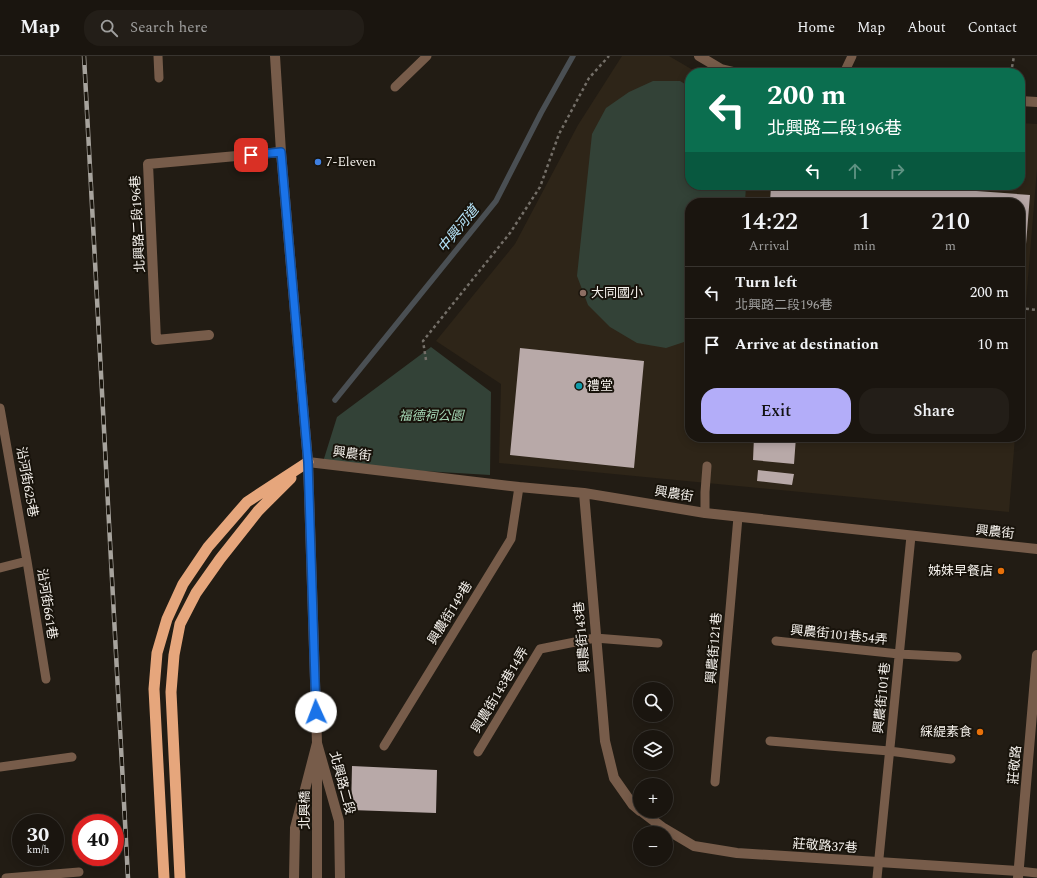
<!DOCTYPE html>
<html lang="en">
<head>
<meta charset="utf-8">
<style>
  body { margin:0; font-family:Spectral,"Noto Sans TC",serif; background:#231e18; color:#f1f3f6; height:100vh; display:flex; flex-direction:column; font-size:15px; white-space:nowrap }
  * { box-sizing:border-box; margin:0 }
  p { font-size:13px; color:#9f9f9e }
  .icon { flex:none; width:22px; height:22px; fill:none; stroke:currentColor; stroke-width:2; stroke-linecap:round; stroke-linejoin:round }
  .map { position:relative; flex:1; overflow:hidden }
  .panel { position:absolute; left:685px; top:142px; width:340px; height:244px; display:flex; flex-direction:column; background:#1a150f; border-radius:16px; box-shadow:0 2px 10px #0003,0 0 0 1px #38342f }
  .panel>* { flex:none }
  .hud { position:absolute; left:685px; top:12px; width:340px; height:122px; border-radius:16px; box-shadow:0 2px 10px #0003,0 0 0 1px #38342f; background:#0b6e4f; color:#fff; overflow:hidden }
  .fabs { position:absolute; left:633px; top:626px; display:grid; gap:8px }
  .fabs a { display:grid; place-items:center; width:40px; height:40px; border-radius:50%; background:#1a150f; box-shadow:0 2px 10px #0003,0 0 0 1px #38342f; font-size:20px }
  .speed { position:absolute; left:12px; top:758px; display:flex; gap:8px; font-size:20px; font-weight:700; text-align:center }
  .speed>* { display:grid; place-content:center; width:52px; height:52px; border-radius:50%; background:#1a150f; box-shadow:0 2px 10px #0003,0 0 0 1px #38342f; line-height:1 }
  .speed small { font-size:10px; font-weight:400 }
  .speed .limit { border:6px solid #d22; background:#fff; color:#111 }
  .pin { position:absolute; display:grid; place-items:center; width:34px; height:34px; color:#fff; margin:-17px; border-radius:8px; box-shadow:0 2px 6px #0006 }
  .me { position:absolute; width:44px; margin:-22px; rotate:358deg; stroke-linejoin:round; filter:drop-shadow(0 0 3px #0008) }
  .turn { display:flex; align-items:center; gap:14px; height:84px; padding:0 16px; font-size:18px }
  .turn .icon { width:52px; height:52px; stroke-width:2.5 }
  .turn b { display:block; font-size:28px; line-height:34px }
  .lanes { display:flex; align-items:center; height:38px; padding:0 16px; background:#0003; justify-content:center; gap:20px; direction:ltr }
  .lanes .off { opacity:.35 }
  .eta { display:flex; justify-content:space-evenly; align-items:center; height:68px; text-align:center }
  .eta b { font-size:24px; font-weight:600; line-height:28px }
  .button { display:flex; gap:8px; margin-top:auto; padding:8px 16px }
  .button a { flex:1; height:46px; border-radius:16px; background:#b3adf9; color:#111; font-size:16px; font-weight:600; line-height:46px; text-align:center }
  .button a+a { background:#231e18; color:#f1f3f6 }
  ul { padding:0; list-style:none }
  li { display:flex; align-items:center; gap:12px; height:52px; padding:0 16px; border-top:1px solid #38342f }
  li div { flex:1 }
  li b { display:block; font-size:15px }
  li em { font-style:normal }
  header { display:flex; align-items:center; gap:24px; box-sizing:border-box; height:56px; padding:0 20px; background:#1a150f; border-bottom:1px solid #38342f }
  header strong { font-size:19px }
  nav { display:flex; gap:22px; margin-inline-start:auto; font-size:14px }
  .search { width:280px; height:36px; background:#231e18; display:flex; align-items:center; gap:10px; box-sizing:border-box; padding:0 14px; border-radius:16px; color:#9f9f9e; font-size:15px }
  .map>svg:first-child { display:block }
</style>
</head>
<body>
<header>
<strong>Map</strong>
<div class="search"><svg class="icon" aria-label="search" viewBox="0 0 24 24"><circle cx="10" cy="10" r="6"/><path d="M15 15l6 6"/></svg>Search here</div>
<nav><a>Home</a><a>Map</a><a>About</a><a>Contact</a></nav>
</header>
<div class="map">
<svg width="1037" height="822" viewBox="0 0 1037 822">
  <rect width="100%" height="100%" fill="#221c14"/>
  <!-- built -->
  <path fill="#2e2518" d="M622,0H669L698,17H690V129H1020V67L1037,68V113L1020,318V147H690V381H1015L1009,456L499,407L501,328L436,285L515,188L578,69Z"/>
  <!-- green -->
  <path fill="#334237" d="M653,25H680L690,31V129H746L745,147H690V284L666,292L637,287L610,271L588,249L577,220L592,78L606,52L629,36Z
    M431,291L491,336L490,419L322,409L337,361Z"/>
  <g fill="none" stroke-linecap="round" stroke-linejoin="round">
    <!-- stream -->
    <path stroke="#4a4f53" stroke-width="5.5" d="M335,344L496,145L541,57L573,0"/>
  </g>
  <!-- building -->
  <path fill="#b8a9a8" d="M771,129H893L1030,139L1026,188L1020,187V147H770Z
    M520,292L644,305L634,412L510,399Z
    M754,381H796L794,408L753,404Z
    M758,414L794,418L792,429L757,425Z
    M352,710L437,714L436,757L351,754Z"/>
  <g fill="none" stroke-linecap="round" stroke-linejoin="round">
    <!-- path -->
    <path stroke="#746f68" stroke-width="2.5" stroke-dasharray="3 3" stroke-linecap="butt" d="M1011,17L1014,0
      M1020,252L1037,254
      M426,304L423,285L510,177L540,131L559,78L589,22L609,0"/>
    <!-- service -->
    <path stroke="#775c4a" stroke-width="9" d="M158,0L159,22
      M844,17L852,0
      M395,31L427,0
      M0,352L27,505
      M705,457V436L707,410
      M0,512L27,505L46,623
      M776,585L899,598L957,601
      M770,685L889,695L951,703
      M384,690L511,483L519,431
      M478,696L540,593L595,582L658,587
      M0,711L72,701
      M715,726L738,461
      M1019,815L1037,817
      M6,822L79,816
      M877,822L911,480"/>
    <!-- minor -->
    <path stroke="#775c4a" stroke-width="10" d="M699,0L721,13L738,17
      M1020,45L1037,46
      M209,279L156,284L148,108L281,96
      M308,406L519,431L584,437L705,457L1037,493
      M584,437L605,685L614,722L633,749L640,755
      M641,755L662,771L694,790L737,797L1019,815
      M1018,822L1037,599"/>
    <!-- tertiary -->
    <path stroke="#775c4a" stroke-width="10" d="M275,0L281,96L308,406L317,687L339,765L340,822
      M294,822L295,772L317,687
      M317,822V701"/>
    <!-- trunk -->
    <path stroke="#e6a67c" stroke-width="11" d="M164,822L154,633L157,597L167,563L183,528L208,491L247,446L308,406
      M180,822L171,636L174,599L180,568L196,537L220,503L258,455L291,422"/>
    <!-- rail casing -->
    <g stroke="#a7a39d" stroke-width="4.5">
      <path id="rail" d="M84,0L128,822"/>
    </g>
    <!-- rail -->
    <use href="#rail" stroke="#18130b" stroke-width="3" stroke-dasharray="9" stroke-linecap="butt"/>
  </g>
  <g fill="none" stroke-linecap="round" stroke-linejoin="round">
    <!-- route casing -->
    <g stroke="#114b97" stroke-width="10">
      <path id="route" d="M251,99L281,96L308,406L316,656"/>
    </g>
    <!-- route -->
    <use href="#route" stroke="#1a73e8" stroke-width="7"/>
  </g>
  <!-- markers -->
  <circle fill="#3f7fe0" stroke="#18130b" stroke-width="1.5" cx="318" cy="106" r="4"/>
  <circle fill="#8d6e63" stroke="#18130b" stroke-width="1.5" cx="583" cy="237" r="4"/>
  <circle fill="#0f9aa8" stroke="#18130b" stroke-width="1.5" cx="579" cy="330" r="4"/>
  <g fill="#e8710a" stroke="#18130b" stroke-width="1.5">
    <circle cx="1001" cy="515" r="4"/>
    <circle cx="980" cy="676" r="4"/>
  </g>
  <g text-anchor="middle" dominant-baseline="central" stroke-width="4" stroke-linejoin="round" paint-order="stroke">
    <!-- poi labels -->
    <g font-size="13" fill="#f5f1ec" stroke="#18130b" text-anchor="start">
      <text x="326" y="106">7-Eleven</text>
      <text x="591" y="237">大同國小</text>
      <text x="587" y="330">禮堂</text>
      <text x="993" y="515" text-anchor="end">姊妹早餐店</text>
      <text x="972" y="676" text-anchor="end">綵緹素食</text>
    </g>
    <!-- street labels -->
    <g font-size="13" fill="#f5f1ec" stroke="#18130b">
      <text transform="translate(138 168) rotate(-93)">北興路二段196巷</text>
      <text transform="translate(352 398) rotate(7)">興農街</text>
      <text transform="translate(27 426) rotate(80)">沿河街625巷</text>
      <text transform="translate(674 438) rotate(9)">興農街</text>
      <text transform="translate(995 476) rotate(6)">興農街</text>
      <text transform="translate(47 548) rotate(81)">沿河街661巷</text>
      <text transform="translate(450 557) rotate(-58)">興農街149巷</text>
      <text transform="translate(839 579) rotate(6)">興農街101巷54弄</text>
      <text transform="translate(582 581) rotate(-95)">興農街143巷</text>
      <text transform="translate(714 592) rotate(-85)">興農街121巷</text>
      <text transform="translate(500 634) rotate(-59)">興農街143巷14弄</text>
      <text transform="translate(882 642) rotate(-84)">興農街101巷</text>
      <text transform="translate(1015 709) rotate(-85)">莊敬路</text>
      <text transform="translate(342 727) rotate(75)">北興路二段</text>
      <text transform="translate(305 754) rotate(-90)">北興橋</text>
      <text transform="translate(825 790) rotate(4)">莊敬路37巷</text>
    </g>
    <!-- park labels -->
    <g font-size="13" font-style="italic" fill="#a5d7b5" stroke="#18130b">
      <text x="431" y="360">福德祠公園</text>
    </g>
    <!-- water labels -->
    <g font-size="14" font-style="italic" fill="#b7e5fb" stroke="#18130b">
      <text transform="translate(458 173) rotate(-51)">中興河道</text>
    </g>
  </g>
</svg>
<div class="fabs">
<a><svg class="icon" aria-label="search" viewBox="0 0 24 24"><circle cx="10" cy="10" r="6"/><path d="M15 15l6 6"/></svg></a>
<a><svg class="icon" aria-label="layers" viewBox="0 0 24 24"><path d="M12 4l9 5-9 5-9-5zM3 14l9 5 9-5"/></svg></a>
<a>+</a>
<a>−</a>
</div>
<div class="speed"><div>30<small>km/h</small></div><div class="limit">40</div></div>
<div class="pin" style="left:251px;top:99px;background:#d93025"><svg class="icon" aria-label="arrive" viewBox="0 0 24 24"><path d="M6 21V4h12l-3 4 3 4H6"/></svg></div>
<svg class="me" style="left:316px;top:656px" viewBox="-20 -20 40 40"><circle r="19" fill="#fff"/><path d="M0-13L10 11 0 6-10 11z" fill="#1a73e8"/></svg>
<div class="hud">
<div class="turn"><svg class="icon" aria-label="left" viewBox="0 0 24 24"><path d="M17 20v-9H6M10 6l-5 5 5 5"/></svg><div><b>200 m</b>北興路二段196巷</div></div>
<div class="lanes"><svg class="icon" aria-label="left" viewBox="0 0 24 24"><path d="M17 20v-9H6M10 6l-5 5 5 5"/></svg><svg class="icon off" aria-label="ahead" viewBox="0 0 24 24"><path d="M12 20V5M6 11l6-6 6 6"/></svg><svg class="icon off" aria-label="right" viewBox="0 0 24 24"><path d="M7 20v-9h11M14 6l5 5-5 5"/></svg></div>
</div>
<section class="panel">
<div class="eta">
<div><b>14:22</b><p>Arrival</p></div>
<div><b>1</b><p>min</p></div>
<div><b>210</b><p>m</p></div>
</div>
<ul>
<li><svg class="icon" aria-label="left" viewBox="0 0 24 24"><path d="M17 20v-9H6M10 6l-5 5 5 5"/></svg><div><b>Turn left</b><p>北興路二段196巷</p></div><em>200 m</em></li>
<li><svg class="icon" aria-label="arrive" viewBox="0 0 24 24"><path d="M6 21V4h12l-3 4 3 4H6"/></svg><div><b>Arrive at destination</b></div><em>10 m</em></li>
</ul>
<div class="button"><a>Exit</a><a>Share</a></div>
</section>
</div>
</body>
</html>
